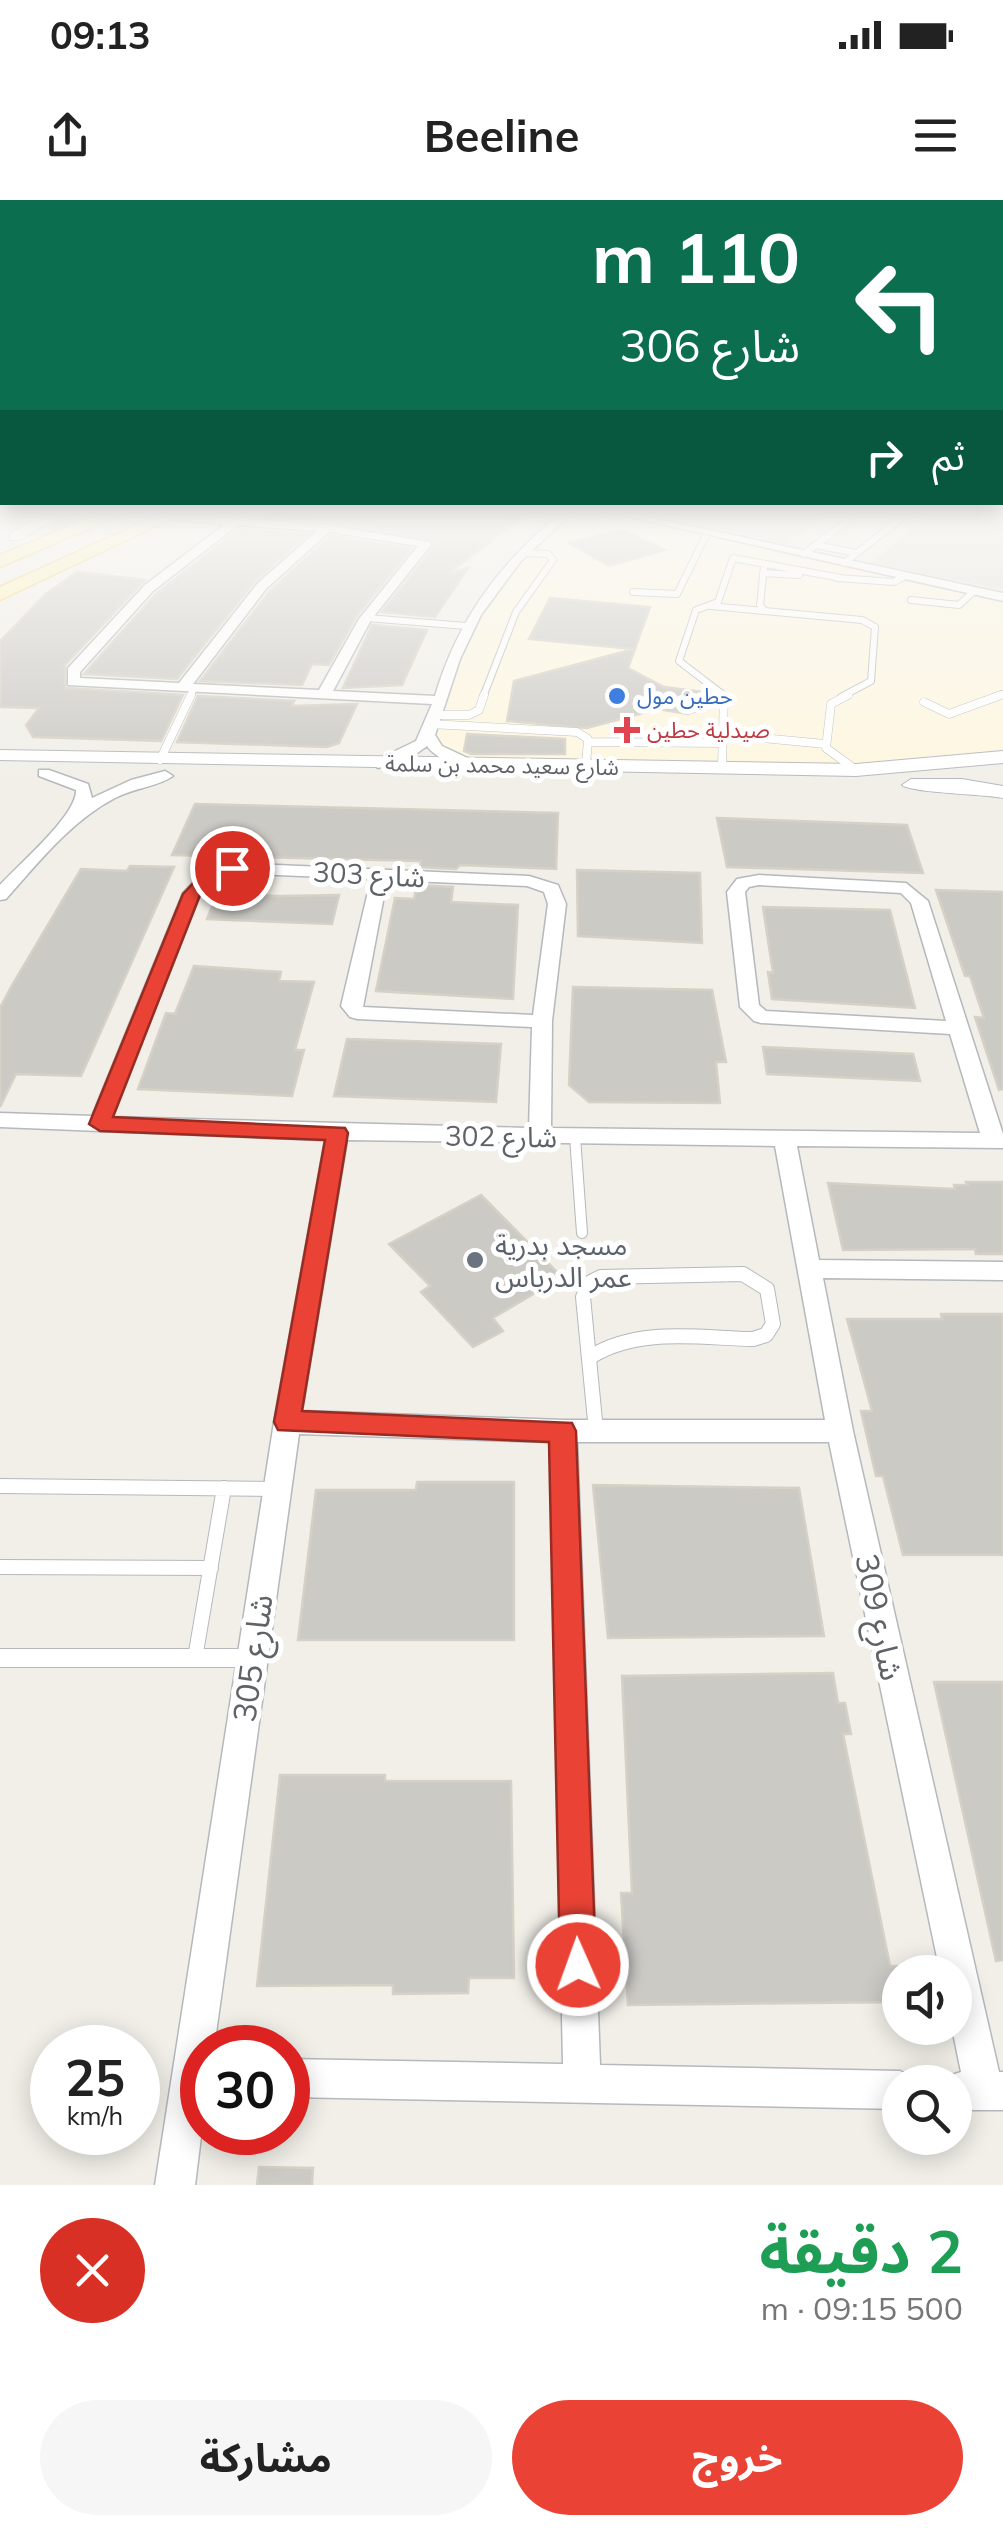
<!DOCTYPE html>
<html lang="ar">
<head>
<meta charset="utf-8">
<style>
  body { margin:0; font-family:Mulish,"Noto Sans Arabic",sans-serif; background:#f6f6f6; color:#222; direction:rtl; height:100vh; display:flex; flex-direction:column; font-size:38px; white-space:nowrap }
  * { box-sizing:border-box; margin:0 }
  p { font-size:32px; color:#767676 }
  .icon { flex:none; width:55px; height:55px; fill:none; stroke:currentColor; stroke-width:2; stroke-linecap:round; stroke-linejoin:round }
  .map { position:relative; height:1985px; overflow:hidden; direction:ltr }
  .details { display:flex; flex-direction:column; background:#fff; flex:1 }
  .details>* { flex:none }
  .banner { position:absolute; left:0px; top:0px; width:1005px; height:305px; box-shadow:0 5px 25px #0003; direction:rtl; background:#0b6e4f; color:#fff; overflow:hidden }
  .buttons { position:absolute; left:882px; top:1755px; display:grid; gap:20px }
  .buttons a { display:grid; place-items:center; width:90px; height:90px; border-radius:50%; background:#fff; box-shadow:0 5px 25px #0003; font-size:50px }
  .speed { position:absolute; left:30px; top:1825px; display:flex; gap:20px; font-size:50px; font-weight:700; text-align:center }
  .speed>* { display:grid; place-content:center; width:130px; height:130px; border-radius:50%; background:#fff; box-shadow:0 5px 25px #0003; line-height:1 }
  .speed small { font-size:25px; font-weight:400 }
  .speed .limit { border:15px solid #d22; background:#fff; color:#111 }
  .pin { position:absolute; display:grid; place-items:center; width:85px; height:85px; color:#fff; margin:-42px; border:5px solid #fff; border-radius:50%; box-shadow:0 2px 10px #0007 }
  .me { position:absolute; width:110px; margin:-55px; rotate:358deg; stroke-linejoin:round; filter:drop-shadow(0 0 8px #0008) }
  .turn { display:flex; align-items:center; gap:35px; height:210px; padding:0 40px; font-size:45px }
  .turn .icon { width:130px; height:130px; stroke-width:2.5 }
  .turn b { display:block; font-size:70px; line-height:85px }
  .then { display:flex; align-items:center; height:95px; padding:0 40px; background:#0003; gap:20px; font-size:38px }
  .round { display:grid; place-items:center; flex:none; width:105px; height:105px; border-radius:52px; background:#f6f6f6 }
  .headline { display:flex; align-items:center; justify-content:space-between; height:170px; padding:0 40px }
  h1 { font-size:60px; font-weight:700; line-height:75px; color:#1e9e55 }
  .button { display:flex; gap:20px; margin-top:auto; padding:20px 40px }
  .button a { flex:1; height:115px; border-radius:60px; background:#ea4335; color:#fff; font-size:40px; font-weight:700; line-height:115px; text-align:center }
  .button a+a { background:#f6f6f6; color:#222 }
  .status { display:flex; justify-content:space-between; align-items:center; height:70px; padding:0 50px; background:#fff; direction:ltr }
  .status svg { height:28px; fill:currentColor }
  header { display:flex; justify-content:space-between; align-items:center; height:130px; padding:0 40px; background:#fff; font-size:45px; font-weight:700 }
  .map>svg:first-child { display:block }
</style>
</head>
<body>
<div class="status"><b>09:13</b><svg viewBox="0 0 49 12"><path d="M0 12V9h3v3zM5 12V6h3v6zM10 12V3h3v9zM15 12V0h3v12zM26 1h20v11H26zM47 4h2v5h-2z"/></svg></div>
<header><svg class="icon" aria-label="menu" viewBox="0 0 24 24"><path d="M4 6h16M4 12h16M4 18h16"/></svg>Beeline<svg class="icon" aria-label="share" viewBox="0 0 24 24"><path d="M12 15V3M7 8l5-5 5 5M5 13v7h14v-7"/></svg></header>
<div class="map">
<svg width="1003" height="1985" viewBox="0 0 1003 1985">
  <rect width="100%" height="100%" fill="#f1efe8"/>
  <!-- commercial -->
  <path fill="#fef7e0" d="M571,310H603L1003,397V549L877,566L464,559L439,549L434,534L442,506L481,402L540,333Z"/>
  <!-- education -->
  <path fill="#e1ded6" d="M631,310H832L786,344Z
    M936,310H1003V390L871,363Z"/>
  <!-- building -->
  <path fill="#cccac5" stroke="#d6d1c6" stroke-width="2.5" d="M269,310H531L449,373L468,368L435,417L382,412L433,348V340L327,321L259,316Z
    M239,329L308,334L255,381L177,479L84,474L156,394Z
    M622,330L665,350L609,366L569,343Z
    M330,336L411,349L356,417L329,465L312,464L302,485L200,481L269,392Z
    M77,372L145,380L65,465V488L183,495L161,541L33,537L26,525L39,508L0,507V441L46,394Z
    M550,398L650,407L628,468L664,487L703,492L716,505L688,514L658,509L587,528L507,521L514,481L634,449L529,439Z
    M372,425L427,430L402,485L343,488Z
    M198,496L294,501L291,506L357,504L339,543L327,547L177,542Z
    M467,534L565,539V554H471L464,551Z
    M195,604L558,613L556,669L460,665L456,669L420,667L421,661L172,655Z
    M717,618L907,625L923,673L727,667Z
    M130,666L174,667L81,876L16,874L0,907V808L11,787L81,669L127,671Z
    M577,670L700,673L702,743L578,736Z
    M417,685L453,687L451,702L518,705L513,799L376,791L395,698L414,699Z
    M936,690L1003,692V889L999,890L975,817L984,818L970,776H965Z
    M217,694L281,696L339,695L332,724L207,719Z
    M763,707L890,710L915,808L772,799L768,772L773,773Z
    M194,766L281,772L279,781L314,782L295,850H304L292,896L138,889L166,813L175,814Z
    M573,787L712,790L726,862H716L720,903L589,902L569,885Z
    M347,839L501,844L496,902L334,896Z
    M763,847L913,854L920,881L767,874Z
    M966,982H1003V1054H976L975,1049L843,1050L828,983L955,989L954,985H968Z
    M481,995L562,1077L493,1118L503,1131L473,1147L421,1092L430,1086L389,1044Z
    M941,1114H1003V1355H903L883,1276H876L861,1211H872L847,1119H942Z
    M417,1282H514V1440H298L316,1290H416Z
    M593,1285L799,1288L824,1436L608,1438Z
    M833,1473L838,1503H845L851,1534H843L890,1766H897L900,1802L628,1805L621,1693H632L622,1476Z
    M934,1482H1003V1760L996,1761Z
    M280,1575H385V1581H511L514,1778H469L468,1793L393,1794V1785L257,1786Z
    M259,1967L313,1968L312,1985H257Z"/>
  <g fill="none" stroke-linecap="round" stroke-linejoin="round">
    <!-- primary-tunnel -->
    <path stroke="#ccccc8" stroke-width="19" stroke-dasharray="19 10" stroke-linecap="butt" d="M55,333L68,321L67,310"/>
    <!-- service-far4 casing -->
    <g stroke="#b5b8bc" stroke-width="8">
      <path id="service-far4" d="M816,345L856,353
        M804,354L862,310
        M844,363L912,310
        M764,366L760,405L764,410
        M763,373L799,375
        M837,378L894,382L905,376
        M633,392L677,394L707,333
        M911,400L959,405L974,391
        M711,406L862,420L875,427L871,481L841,497
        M367,418L466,426
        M190,497L194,489
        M483,497L516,412L553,360L548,354L522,353
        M726,497L679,461L696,410L718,402L733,358L841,378
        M994,497L1003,494"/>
    </g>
    <!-- service-far3 casing -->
    <g stroke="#b5b8bc" stroke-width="9">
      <path id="service-far3" d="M848,495L831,504L826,548L856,570
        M924,502L949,514L1001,495
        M433,515H469L479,510L484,495
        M430,524L577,532L588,539L586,565
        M721,534L825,544
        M589,542L721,543
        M160,560L191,495
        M722,568L724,495"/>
    </g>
    <!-- service-far2 casing -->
    <g stroke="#b5b8bc" stroke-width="12">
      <path id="service-far2" d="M575,937L582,1033"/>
    </g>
    <!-- service-far1 casing -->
    <g stroke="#b5b8bc" stroke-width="16">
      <path id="service-far1" d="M592,1156C639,1127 700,1138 753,1139L766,1135L773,1124L767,1089L743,1074L601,1077L591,1082L583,1097L596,1231
        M0,1286L277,1289
        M0,1367L211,1368
        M0,1458H251
        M195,1458L224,1288"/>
    </g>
    <!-- service casing -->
    <g stroke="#b5b8bc" stroke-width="20">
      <path id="service" d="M0,1458H251"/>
    </g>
    <!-- minor casing -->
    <g stroke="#b5b8bc" stroke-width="3">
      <path id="minor" d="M244,310H255L246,319L327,325L430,342V346L371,420L333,491L435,496C458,418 502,360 565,310H576L521,361L481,415L460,459L435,535L442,546L474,561V567C460,569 435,558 427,546L409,559L378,568L370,563L416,541L432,504L68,485V468L145,385L225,324L168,319L164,314L233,318ZM238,325L317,331L258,383L179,483L80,478V472L153,391ZM329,332L418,346L359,419L319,490L193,484L266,389Z
        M598,310H616L1003,393V401Z
        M39,570H49L88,584L92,598L131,580L165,571L173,576C157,587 133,588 115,598C71,621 39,662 6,699L0,700V685C19,664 77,615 76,590L39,576Z
        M232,663L529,676L558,685L566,704L552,821L551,928L980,933L950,834L761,823L754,821L740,807L727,692L737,679L759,675L906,683L928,701L1003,934V948L797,946L819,1060L1003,1062V1080L823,1078L853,1231L999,1872H1003V1910H955V1882H940L942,1878L961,1872L952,1828H955V1772H940L829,1242H577L600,1865L900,1871L913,1877L916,1882H900V1909L288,1897V1859L563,1864L550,1242L299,1234L214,1848H202V1929L195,1985H155L274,1222L325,940L0,927V913L92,916L183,693L205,670ZM233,673L371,679L341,806L350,817L357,819L532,827L529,928L112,917L200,695L217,678ZM387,680L527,686L544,692L548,704L533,815L363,807ZM759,685L901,693L911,703L946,821L766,811L759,805L745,692L749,687ZM347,940L775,946L825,1220H563L302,1211Z"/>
    </g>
    <!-- tertiary casing -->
    <g stroke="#b5b8bc" stroke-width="2">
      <path id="tertiary" d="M40,310H52L51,321L20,340H10V334L39,316Z
        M0,550L856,564L1003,551V563L856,576L0,560Z
        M962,579L1003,586V598C982,594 912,593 902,585L911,579Z"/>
    </g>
    <!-- primary casing -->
    <g stroke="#f2c960" stroke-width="3">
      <path id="primary" d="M109,310H131L0,367V355Z
        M169,310H190L0,400V387Z"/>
    </g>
    <!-- service-far4 -->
    <use href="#service-far4" stroke="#fff" stroke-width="6"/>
    <!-- service-far3 -->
    <use href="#service-far3" stroke="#fff" stroke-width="8"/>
    <!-- service-far2 -->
    <use href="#service-far2" stroke="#fff" stroke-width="10"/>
    <!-- service-far1 -->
    <use href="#service-far1" stroke="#fff" stroke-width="14"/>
    <!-- service -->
    <use href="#service" stroke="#fff" stroke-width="18"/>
    <!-- minor -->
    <use href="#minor" fill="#fff" fill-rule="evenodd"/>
    <!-- tertiary -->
    <use href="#tertiary" fill="#fff" fill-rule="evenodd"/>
    <!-- primary -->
    <use href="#primary" fill="#fff2af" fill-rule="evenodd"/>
  </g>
  <!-- sky -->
  <linearGradient id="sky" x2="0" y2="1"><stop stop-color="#8fc3f1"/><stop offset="0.53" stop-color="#f9f8f5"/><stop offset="1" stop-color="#f9f8f5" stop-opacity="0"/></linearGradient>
  <rect width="1003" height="588" fill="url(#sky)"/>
  <!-- route -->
  <path fill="#ea4335" stroke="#982c22" stroke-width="2.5" d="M232,663L238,665V672L217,678L200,695L113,917L345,928L348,933L302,1211L572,1223L576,1231L596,1765L591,1778L578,1783L565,1778L560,1765L549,1242L278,1230L274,1222L325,940L100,931L89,924L183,694L205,671Z"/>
  <!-- markers -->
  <circle fill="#3f7fe0" stroke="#fff" stroke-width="4" cx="617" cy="496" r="10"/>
  <path fill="#e0444e" stroke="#fff" stroke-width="4" d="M622 515h10v10h10v10h-10v10h-10v-10h-10v-10h10z"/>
  <circle fill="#6b7280" stroke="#fff" stroke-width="4" cx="475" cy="1060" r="10"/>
  <g text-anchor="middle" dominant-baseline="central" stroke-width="10" stroke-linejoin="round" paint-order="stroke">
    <!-- far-shop labels -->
    <g font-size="22" fill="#366cbe" stroke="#fff" text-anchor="start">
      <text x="637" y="496">حطين مول</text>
    </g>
    <!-- far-health labels -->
    <g font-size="22" fill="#be3a42" stroke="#fff" text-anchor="start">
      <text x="647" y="530">صيدلية حطين</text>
    </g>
    <!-- far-street labels -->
    <g font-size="22" fill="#5f6368" stroke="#fff">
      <text transform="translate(502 565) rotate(1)">شارع سعيد محمد بن سلمة</text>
    </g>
    <!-- street labels -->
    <g font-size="28" fill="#5f6368" stroke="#fff">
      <text transform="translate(369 674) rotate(3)">شارع 303</text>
      <text transform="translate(501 936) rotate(1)">شارع 302</text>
    </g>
    <!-- worship labels -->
    <g font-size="28" fill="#5b616d" stroke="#fff" text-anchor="start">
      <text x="495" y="1044">مسجد بدرية<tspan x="495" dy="32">عمر الدرباس</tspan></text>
    </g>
    <!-- near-street labels -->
    <g font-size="32" fill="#5f6368" stroke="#fff">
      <text transform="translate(880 1417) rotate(78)">شارع 309</text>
      <text transform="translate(252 1458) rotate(-82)">شارع 305</text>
    </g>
  </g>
</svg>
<div class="buttons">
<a><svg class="icon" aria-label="sound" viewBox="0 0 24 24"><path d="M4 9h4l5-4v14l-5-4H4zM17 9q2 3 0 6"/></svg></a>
<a><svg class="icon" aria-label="search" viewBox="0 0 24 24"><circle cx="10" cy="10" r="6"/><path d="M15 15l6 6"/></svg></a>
</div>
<div class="speed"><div>25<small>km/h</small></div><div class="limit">30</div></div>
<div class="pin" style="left:232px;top:668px;background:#d93025"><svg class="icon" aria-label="arrive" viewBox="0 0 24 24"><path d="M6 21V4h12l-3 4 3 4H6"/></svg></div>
<svg class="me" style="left:578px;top:1765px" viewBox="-20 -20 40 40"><circle r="17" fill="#ea4335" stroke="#fff" stroke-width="3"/><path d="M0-11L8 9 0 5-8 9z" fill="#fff"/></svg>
<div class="banner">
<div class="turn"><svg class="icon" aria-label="left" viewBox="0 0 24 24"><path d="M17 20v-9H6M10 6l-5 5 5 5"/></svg><div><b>110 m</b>شارع 306</div></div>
<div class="then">ثم<svg class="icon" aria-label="right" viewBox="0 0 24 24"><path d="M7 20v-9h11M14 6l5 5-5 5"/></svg></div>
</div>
</div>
<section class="details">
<div class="headline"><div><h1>2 دقيقة</h1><p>500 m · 09:15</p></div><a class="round" style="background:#d93025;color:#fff"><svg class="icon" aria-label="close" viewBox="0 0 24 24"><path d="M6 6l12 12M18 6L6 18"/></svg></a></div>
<div class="button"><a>خروج</a><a>مشاركة</a></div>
</section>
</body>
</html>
